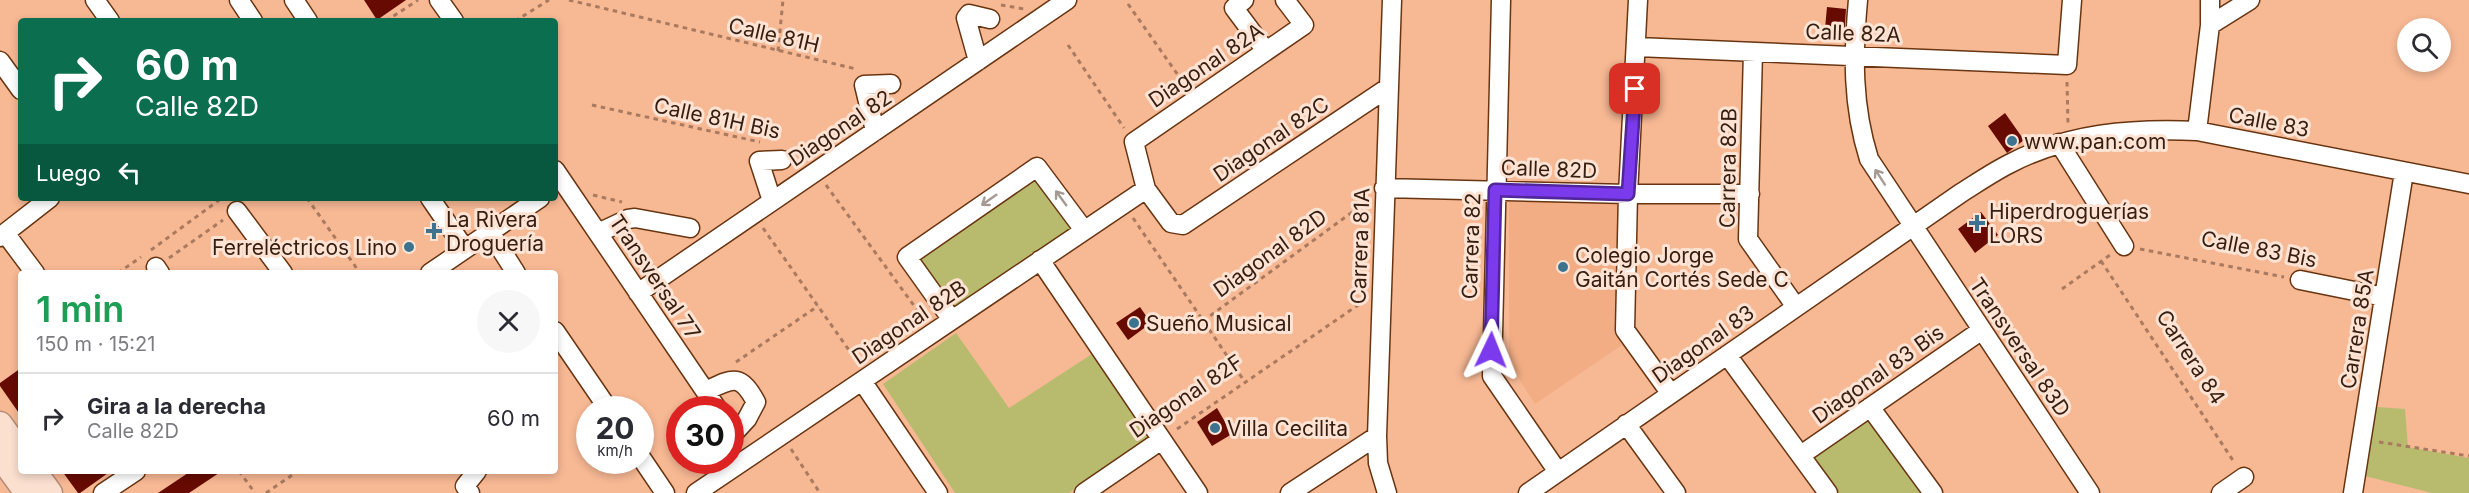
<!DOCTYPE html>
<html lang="es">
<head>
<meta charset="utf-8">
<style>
  body { margin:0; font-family:Inter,sans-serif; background:#f7f7f7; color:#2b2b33; height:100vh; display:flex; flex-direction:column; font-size:22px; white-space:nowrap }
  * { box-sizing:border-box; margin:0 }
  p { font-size:20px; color:#7c7c81 }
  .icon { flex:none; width:33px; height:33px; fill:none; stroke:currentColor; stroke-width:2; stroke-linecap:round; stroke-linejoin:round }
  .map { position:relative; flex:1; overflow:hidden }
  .panel { position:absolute; left:18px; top:270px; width:540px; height:204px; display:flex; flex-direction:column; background:#fff; border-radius:6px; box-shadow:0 3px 9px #0003 }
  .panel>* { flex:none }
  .top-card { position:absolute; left:18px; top:18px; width:540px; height:183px; border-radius:6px; box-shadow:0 3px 9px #0003; background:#0b6e4f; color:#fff; overflow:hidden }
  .fabs { position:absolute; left:2397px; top:18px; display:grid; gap:12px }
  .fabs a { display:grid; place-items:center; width:54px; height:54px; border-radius:50%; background:#fff; box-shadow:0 3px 9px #0003; font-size:30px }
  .speed { position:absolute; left:576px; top:396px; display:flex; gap:12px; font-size:30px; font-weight:700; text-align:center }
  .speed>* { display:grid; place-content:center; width:78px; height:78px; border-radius:50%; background:#fff; box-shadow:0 3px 9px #0003; line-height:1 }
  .speed small { font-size:15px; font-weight:400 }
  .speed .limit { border:9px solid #d22; background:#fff; color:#111 }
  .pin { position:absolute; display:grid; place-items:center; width:51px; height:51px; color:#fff; margin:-26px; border-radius:12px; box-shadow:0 3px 9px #0006 }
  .me { position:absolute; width:66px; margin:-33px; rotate:2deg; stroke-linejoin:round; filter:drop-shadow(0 0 4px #0008) }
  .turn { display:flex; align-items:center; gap:21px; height:126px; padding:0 18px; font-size:27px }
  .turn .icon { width:78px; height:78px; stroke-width:2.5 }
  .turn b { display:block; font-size:42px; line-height:51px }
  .then { display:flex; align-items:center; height:57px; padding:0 18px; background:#0003; gap:12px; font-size:22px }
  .round { display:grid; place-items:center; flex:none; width:63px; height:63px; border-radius:32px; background:#f7f7f7 }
  .head { display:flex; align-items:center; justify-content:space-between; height:102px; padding:0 18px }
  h1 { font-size:36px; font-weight:600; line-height:45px; color:#1e9e55 }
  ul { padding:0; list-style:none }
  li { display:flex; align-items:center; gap:18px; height:90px; padding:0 18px; border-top:2px solid #e1e1e2 }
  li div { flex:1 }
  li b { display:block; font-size:22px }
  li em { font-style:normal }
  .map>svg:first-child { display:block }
</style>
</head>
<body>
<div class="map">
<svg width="2469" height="493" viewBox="0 0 2469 493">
  <rect width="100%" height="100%" fill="#f7b894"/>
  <!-- built -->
  <path fill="#f2ad84" d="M1621,201L1614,332L1622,345L1535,404L1509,363V202Z"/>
  <!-- green -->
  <path fill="#b8bb6e" d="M1037,178L1074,226L951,310L918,260Z
    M956,333L1009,408L1092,354L1150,437L1069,493H955L883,384Z
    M2363,406L2405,409L2408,447L2469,458V493H2432L2357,474Z
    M1870,407L1933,493H1828L1801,455Z"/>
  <!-- building -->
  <path fill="#670b02" d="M364,0H406L377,20Z
    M1827,7L1846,9L1844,40L1824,39Z
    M2005,113L2024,140L2007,153L1988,126Z
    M1981,212L1998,235L1975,253L1958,229Z
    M1140,307L1151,323L1128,340L1116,323Z
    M21,368V416L0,386V383Z
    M1217,408L1232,434L1212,446L1197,422Z
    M62,471H111L80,493H78Z
    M191,471H222L189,493H158Z"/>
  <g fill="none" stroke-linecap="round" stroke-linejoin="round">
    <!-- minor casing -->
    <g stroke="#693511" stroke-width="21">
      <path id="minor" d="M95,0L110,21
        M239,0L253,21
        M294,0L308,21
        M439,0L454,21
        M1244,0L1234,8L1266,51
        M1285,0L1304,25L1134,142L1146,189L1171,223L1183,225L1389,87
        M1501,0L1492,376L1558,472
        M1638,0L1628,194L1625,330L1671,394
        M1858,0C1853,55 1852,105 1869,159L2090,493
        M2210,25L2250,0
        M1637,47L2067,65L2072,0
        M1753,52L1748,239L1796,307
        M0,61L21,90
        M978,61L966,18L969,14L990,19
        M875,131L864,85L891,84
        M2197,131L2210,25V0
        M2059,143L2124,246
        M555,170L718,410
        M1384,188L1628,194H1750
        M430,198L465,249
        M772,201L759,161L782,160
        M237,211L283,273
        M490,232L516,273
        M5,233L35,273
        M598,233L628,219L635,218L690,228
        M0,237L50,198
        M1040,260L1198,493
        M156,267L160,273
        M430,273L540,198
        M2300,280L2384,297
        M638,293L1067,0
        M952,320L907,257L1037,167L1084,230
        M555,331L609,410
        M1727,355L1828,493
        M862,381L938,493
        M706,391C733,378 740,373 756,402L747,419L734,433
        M1870,407L1933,493
        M1626,424L1676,493
        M1801,455L1982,330
        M640,456L665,493
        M103,493L136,471
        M470,493L465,486L477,471
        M696,493L1146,189
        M1084,493L1160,441
        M1290,493L1377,436
        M1387,493L1378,463L1377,436L1392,0
        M1528,493L1961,193C1977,183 1993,172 2009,164C2068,133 2132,128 2197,131L2469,184
        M2221,493L2244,477
        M2353,493L2404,172"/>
    </g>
    <!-- major casing -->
    <g stroke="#b58e79" stroke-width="27">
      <path id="major" d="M0,424L21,453
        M0,456L27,493
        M34,471L50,493"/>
    </g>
    <!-- path -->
    <path stroke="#a97a5f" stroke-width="3" stroke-dasharray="4.5 4.5" stroke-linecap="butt" d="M569,0L856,69
      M1128,4L1185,85
      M1001,5L1024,9
      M386,21L418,0
      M515,21L549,0
      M1068,45L1124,128
      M778,51L783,0
      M2067,82L2068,123
      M592,105L760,142
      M796,150L810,154
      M826,185L923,318
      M593,195L622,202
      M307,198L360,273
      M1133,218L1245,382
      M763,228L858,363
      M2140,249L2284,277
      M151,250L222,198
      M169,258L223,220
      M2101,261L2234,462
      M118,273L141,257
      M2062,289L2110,255
      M1203,321L1366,202
      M736,362L818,306
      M1177,429L1364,301
      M2379,442L2469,456
      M791,449L820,493
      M239,471L255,493
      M266,493L298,471"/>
    <!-- minor -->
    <use href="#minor" stroke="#fff" stroke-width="18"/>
    <!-- major -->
    <use href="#major" stroke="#fbe0d0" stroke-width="24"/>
  </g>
  <!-- one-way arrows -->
  <defs><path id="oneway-shaft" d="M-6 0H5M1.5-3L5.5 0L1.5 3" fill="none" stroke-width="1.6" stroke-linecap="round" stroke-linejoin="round" transform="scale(1.5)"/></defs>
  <g stroke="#a59a93">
    <use href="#oneway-shaft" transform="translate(1880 177) rotate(-123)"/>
    <use href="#oneway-shaft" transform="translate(1061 198) rotate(-126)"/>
    <use href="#oneway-shaft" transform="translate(989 200) rotate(145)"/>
  </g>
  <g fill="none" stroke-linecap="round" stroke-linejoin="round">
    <!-- route casing -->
    <g stroke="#51269a" stroke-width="15">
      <path id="route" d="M1491,350L1495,190L1628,194L1635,89"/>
    </g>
    <!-- route -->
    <use href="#route" stroke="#7c3aed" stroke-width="10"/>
  </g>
  <!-- markers -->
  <g fill="#3c738e" stroke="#fde3d4" stroke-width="2">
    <circle cx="2012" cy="141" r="6"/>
    <path d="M1974 214h6v6h6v6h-6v6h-6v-6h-6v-6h6z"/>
    <path d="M431 222h6v6h6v6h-6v6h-6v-6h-6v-6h6z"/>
    <circle cx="409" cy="247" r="6"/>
    <circle cx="1563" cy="267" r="6"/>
    <circle cx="1134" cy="323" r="6"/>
    <circle cx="1215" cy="428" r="6"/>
  </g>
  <g text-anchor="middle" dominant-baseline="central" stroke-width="6" stroke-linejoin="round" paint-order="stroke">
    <!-- street labels -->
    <g font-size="21" fill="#361e10" stroke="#fde3d4">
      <text transform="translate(1853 33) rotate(2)">Calle 82A</text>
      <text transform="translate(774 35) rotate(13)">Calle 81H</text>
      <text transform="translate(1206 65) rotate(-34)">Diagonal 82A</text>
      <text transform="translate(717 118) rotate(12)">Calle 81H Bis</text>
      <text transform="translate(2269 122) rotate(11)">Calle 83</text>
      <text transform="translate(840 128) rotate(-34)">Diagonal 82</text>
      <text transform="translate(1271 139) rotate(-34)">Diagonal 82C</text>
      <text transform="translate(1728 168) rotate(-89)">Carrera 82B</text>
      <text transform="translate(1549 169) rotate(2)">Calle 82D</text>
      <text transform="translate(1360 246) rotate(-88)">Carrera 81A</text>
      <text transform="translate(1471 246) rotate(-88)">Carrera 82</text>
      <text transform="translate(2259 249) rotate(11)">Calle 83 Bis</text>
      <text transform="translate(1270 253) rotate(-36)">Diagonal 82D</text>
      <text transform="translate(655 277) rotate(56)">Transversal 77</text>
      <text transform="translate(909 322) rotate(-34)">Diagonal 82B</text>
      <text transform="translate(2357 329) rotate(-81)">Carrera 85A</text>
      <text transform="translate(1703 344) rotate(-35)">Diagonal 83</text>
      <text transform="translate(2020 347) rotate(56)">Transversal 83D</text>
      <text transform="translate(2191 357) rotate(57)">Carrera 84</text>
      <text transform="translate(1878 374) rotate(-35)">Diagonal 83 Bis</text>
      <text transform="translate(1186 396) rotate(-34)">Diagonal 82F</text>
    </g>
    <!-- poi labels -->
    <g font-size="21" fill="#361e10" stroke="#fde3d4" text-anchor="start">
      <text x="2024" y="141">www.pan.com</text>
      <text x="1989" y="211">Hiperdroguerías<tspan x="1989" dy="24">LORS</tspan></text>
      <text x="446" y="219">La Rivera<tspan x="446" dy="24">Droguería</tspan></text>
      <text x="397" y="247" text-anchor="end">Ferreléctricos Lino</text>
      <text x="1575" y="255">Colegio Jorge<tspan x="1575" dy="24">Gaitán Cortés Sede C</tspan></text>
      <text x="1146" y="323">Sueño Musical</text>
      <text x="1227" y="428">Villa Cecilita</text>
    </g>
  </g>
</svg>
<div class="fabs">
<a><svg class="icon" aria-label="search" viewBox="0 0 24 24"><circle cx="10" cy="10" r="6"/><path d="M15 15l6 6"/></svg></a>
</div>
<div class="speed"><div>20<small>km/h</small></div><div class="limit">30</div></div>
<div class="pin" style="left:1635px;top:89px;background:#d93025"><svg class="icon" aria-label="arrive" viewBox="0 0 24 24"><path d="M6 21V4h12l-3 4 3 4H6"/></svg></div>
<svg class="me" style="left:1491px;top:350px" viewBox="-20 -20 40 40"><path d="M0-17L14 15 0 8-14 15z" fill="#7c3aed" stroke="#fff" stroke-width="4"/></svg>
<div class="top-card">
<div class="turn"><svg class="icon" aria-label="right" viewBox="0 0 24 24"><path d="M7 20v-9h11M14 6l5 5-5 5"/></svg><div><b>60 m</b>Calle 82D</div></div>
<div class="then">Luego<svg class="icon" aria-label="left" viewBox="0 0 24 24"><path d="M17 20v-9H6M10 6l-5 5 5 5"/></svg></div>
</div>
<section class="panel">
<div class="head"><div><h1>1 min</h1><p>150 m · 15:21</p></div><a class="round"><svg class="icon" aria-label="close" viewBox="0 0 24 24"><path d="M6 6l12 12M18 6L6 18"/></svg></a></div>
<ul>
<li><svg class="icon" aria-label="right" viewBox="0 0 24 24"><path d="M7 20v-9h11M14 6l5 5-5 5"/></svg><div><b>Gira a la derecha</b><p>Calle 82D</p></div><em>60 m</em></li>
</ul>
</section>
</div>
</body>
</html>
